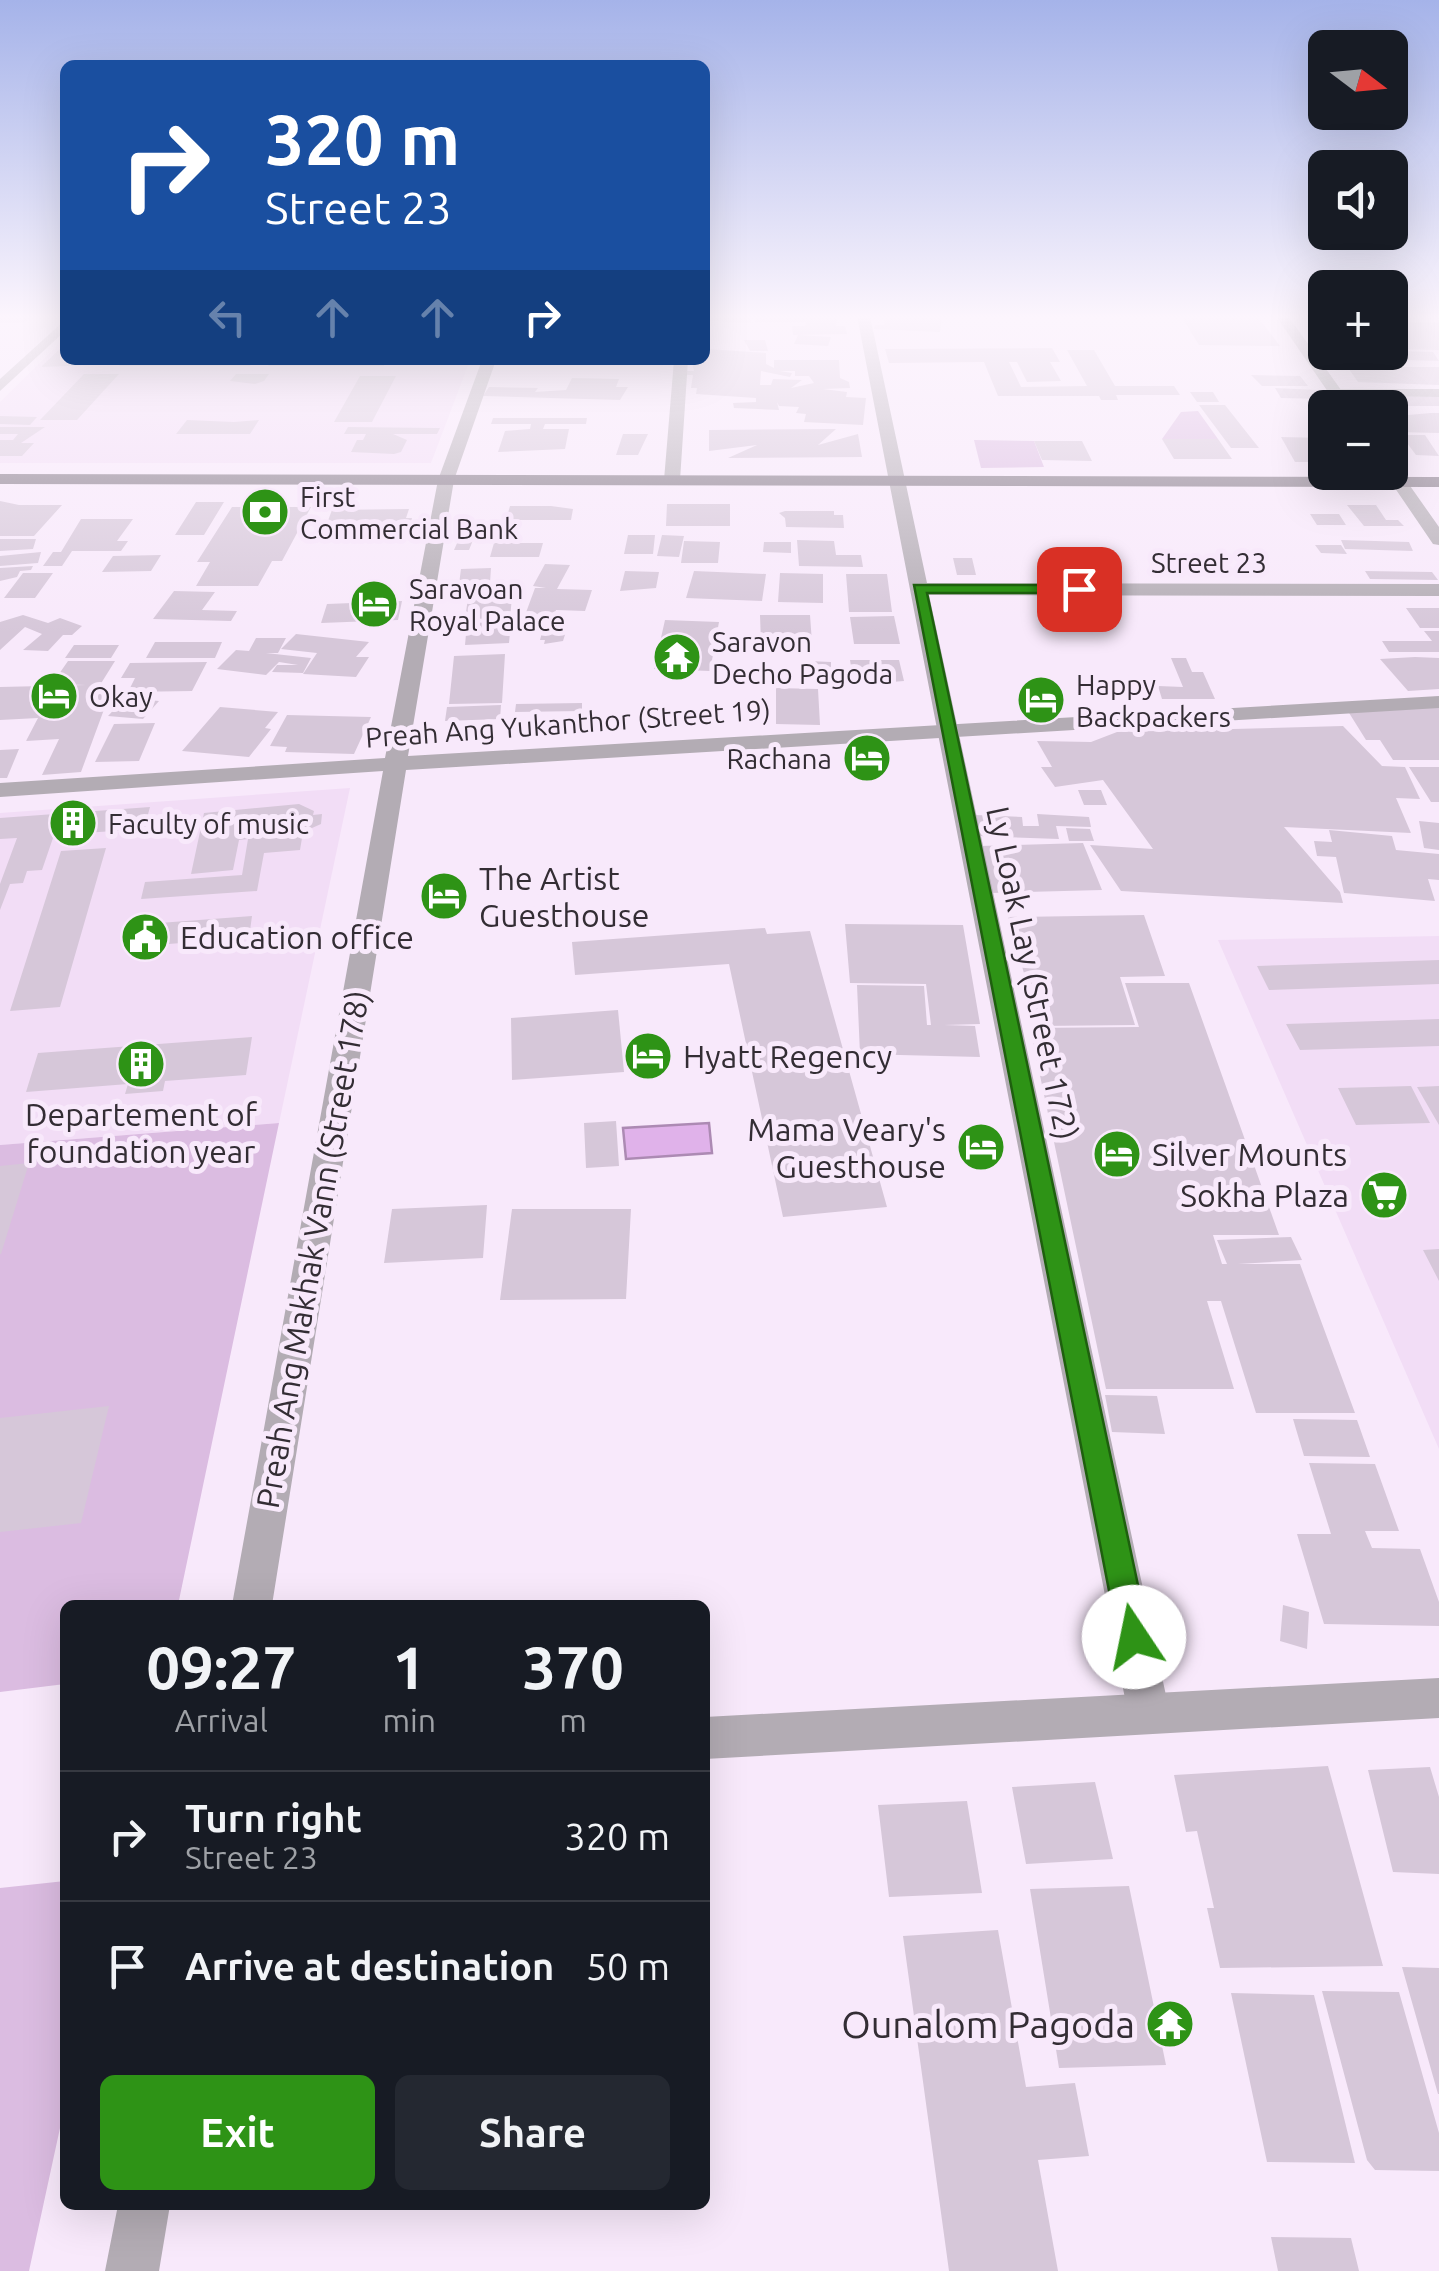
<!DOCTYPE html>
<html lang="en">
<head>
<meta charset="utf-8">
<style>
  body { margin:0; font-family:Ubuntu,sans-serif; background:#242831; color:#f1f3f6; height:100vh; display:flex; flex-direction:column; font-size:38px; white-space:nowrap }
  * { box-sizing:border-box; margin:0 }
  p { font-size:32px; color:#9ea1a6 }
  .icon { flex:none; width:55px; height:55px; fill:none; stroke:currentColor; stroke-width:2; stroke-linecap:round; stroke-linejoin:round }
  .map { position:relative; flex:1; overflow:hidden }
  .drawer { position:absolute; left:60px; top:1600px; width:650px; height:610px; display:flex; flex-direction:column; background:#171b24; border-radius:15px; box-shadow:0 10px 40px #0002 }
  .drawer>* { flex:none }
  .banner { position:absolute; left:60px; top:60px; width:650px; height:305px; border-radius:15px; box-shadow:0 10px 40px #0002; background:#1a4fa0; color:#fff; overflow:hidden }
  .needle { width:65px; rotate:106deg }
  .buttons { position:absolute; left:1308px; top:30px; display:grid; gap:20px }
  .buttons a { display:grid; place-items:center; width:100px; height:100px; border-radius:15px; background:#171b24; box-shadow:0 10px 40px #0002; font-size:50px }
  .pin { position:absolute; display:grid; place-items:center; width:85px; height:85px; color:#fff; margin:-42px; border-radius:20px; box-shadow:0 5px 15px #0006 }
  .me { position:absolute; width:110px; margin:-55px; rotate:349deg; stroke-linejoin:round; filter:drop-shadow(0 0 8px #0008) }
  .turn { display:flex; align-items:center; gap:35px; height:210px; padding:0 40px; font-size:45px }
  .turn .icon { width:130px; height:130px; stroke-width:2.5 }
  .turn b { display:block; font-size:70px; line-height:85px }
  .lanes { display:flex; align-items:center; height:95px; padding:0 40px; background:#0003; justify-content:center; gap:50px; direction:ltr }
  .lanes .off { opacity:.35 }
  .eta { display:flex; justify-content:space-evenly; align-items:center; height:170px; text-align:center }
  .eta b { font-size:60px; font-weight:700; line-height:70px }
  .action { display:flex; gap:20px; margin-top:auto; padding:20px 40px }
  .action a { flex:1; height:115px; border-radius:15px; background:#2e9316; color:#fff; font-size:40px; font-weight:700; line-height:115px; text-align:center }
  .action a+a { background:#242831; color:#f1f3f6 }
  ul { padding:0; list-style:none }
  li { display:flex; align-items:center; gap:30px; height:130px; padding:0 40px; border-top:2px solid #363941 }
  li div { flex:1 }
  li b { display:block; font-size:38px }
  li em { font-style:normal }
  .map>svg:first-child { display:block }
</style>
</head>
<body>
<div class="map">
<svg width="1439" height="2271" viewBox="0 0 1439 2271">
  <rect width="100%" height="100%" fill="#f8e9fb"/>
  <!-- built -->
  <path fill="#f2ddf6" d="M65,338V360H470L431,463H0V402Z
    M350,788L279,1123L0,1145V813Z
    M1439,936V1449L1218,940Z"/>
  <!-- green -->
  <path fill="#dbbce1" d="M1198,411L1218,439H1162L1181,412Z
    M974,440L1034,441L1044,467L981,468Z
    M279,1123L178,1605H65V1684L0,1692V1145Z
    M65,1881V2105L29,2271H0V1888Z"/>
  <!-- water -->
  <path fill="#e0b2ea" stroke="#ac8ab3" stroke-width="2.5" d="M709,1123L712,1153L626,1159L623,1128Z"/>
  <!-- building -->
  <path fill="#d6c7d9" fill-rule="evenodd" d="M0,316H41L21,323H0Z
    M713,316H755L750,323L709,321Z
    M757,316H837L836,326H845L847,334L793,335L792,326H805L806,322H755Z
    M885,316L917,318L942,316L940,332L874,329L875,325H884Z
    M1181,316L1258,317L1280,346L1199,345Z
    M1390,321L1439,323V350L1394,349L1390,343Z
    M798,335L831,337L828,346L794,344Z
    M744,340H765L768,351H750Z
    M65,344V360H99L94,365L41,367Z
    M1052,348L1060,362H1050L1061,381L1027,382L1017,362H1009L1021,387L1087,386L1067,350H1094L1115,386H1174L1180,395H1116L1118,400H1101L1099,396H998L984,362L889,363L885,349Z
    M705,349L766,353V364L774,368V360H839L840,378L849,382L850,388L823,389L847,392L846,397L866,398L863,425L804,422L806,414L796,413L799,407L779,406L777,402L779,410L734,408L733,403L756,402V398L696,394L697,388H691L693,375H686V371H694L692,363L705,362ZM761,371L790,377L792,373L780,371H795V376H809L814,383L791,388L802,380L773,379L771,385H760Z
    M1398,351L1433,352L1439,361L1405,360Z
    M1337,352H1390L1403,367H1439V385L1358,382Z
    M125,360H254L250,366H119Z
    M272,360H386L384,366H268Z
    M84,374H119L77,420H40Z
    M236,374H269L264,381L255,384L230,381Z
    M1251,375L1300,376L1308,386H1262Z
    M360,376H396L372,422H334Z
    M572,378L619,379L616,387H628L620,400L483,396L489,387L538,388L535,392L566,390Z
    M1275,388L1317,390L1324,399L1281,398Z
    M1190,392H1213L1219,402H1197Z
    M1372,397H1439V406H1396L1404,415H1390V408H1370L1365,400Z
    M1199,405H1225L1259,448H1231Z
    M1431,413H1439V433L1397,432L1390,424L1398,422L1395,419H1407L1405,416L1408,415Z
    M0,416L37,417L30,425L0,424Z
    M493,418H587L586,424H545L543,429H569L565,449L498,452L505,431L530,429L531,424H491Z
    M187,420L234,422L259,420L250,434H176Z
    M0,427H45L21,443H34L22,456H0V440H13L18,434H0Z
    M348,427L435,428H440L437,434H393L407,440L401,452L394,454L351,452L357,440H363L366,434H344Z
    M836,429L818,445L858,434L862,457L728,458L757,445L709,451V430Z
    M623,434H648L638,455H616Z
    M1401,435H1425L1439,456L1416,455Z
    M1281,437L1325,438V462H1295Z
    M1162,439H1218L1232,459H1174Z
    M1034,441H1082L1092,461L1042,460Z
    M0,501L19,505H62L34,536H0Z
    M196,502H224L204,535H175Z
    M667,504H730V526H666Z
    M1347,505H1376L1386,520H1398L1404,526H1364Z
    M510,506H551L573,509L571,520H506Z
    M232,507H311L282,561H272L258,586H196L210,562H197Z
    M409,509L406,518H412L408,533L323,534L332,510Z
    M785,511H834V515H843L844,528L786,527L785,518L779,513Z
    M1310,514H1339L1346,525H1317Z
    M81,519H133L117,541H128L121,551H72L62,566H43L53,552H61Z
    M465,525L509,527V530L507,536L475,535L469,550H454Z
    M628,535H655L653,554H624Z
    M662,535L684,536L679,557L657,556Z
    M0,539H36L33,549L0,551Z
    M797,540L834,541L836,555H861L863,567L799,566Z
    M1341,540L1409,542L1413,551L1345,549Z
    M684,541L720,542L718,563H681Z
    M764,542H791V553L763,552Z
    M494,543H543L539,557H490Z
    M1315,545H1341L1347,554L1321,553Z
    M41,552L38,563L0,566V556Z
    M161,555L151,571L102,572L113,556Z
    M953,558H972L976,575H957Z
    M545,564L570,565L557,589L592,590L585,611L556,610L553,619L524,618L535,588H546L533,586Z
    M33,566L31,570L20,571L17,577L0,581V568Z
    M491,568L490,583L459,584L461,569Z
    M625,571L659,572L656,588L620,591Z
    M694,571L766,574L762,601L686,598Z
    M1365,571L1432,572L1438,580L1370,579Z
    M23,573H53L35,598H4Z
    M780,573L823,574V603L778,602Z
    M846,574H887L892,612H849Z
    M483,585L482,598L512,597L510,618L465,619L468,598L457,599L459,586Z
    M174,591L215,592L202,610L237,611L231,621L153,619Z
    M402,601L398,620L321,623L327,604Z
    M1406,608H1439V628H1420Z
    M23,615L48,623L60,618L82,626L72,635H63L48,651L23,650L42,634L25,627L0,650V622Z
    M760,615H810L812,643H761Z
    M894,616L900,644H854L850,617Z
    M665,620L719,622L710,671L654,669Z
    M511,622L509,643L465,645L467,623Z
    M544,625H568L563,641L544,644L545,640H540Z
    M1424,631H1439V652H1389L1382,641H1432Z
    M296,634L369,642L356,657H369L356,677L303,674L317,653L281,649Z
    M256,638H286L278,653H266L311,658L303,673L272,672L277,665H298L279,662L266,675L217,669L236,650L249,651Z
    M155,642H222L215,658H146Z
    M74,645H119L111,658H65Z
    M505,654L502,703L449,704L454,656Z
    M1415,657L1439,658V689L1408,691L1380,659Z
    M1171,658H1186L1192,672H1203L1215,699H1162L1158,686L1183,687Z
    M850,660H899L904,681L854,685Z
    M68,661H115L100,685H113L81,772L42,775L59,739L26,741L38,718L0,720V687L86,685L52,684Z
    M808,661L831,662V674L807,673Z
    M207,662L192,691L128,692L135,678H121L130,663Z
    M776,688L818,689L820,725L776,724Z
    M125,698L159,701L143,719L108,716Z
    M582,703V711L515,712L516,704Z
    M501,705L500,719L445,721L447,707Z
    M220,707L278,712L265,728L271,729L249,757L182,751Z
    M1346,708H1439V760H1393L1380,740H1366Z
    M287,715L371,717L354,754L285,752L287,747L270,746Z
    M155,723L139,761L95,762L114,724Z
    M1343,726L1382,766L1405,767L1420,799L1396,798L1411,833L1284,827L1340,892L1343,903L1121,891L1090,845L1153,849L1103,780L1055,787L1041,767H1052L1037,741L1091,742L1117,732Z
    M19,749L7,778H0V750Z
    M1409,767H1439V802H1431Z
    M1078,790H1101L1107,805H1084Z
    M299,804L314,811L313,815L322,814L321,824L303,832L300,850L264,853L257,891L141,899L145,882L242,875L248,839L239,840L233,870L191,874L204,813Z
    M150,807L144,829L54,835L42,870L27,871L23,883L10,884L0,910V884L17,838L0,839V818Z
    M1037,814L1089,817L1091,827L1056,826L1059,839L978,836L975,815L1022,817L1023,826H1039Z
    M1419,821L1439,823V850L1424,848Z
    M1066,828L1090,829L1094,841H1069Z
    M1329,830L1392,836L1396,850L1439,854V880L1428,879L1435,901L1344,893L1336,857L1317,856L1314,841L1332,842Z
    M1083,843L1102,890L991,893L979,846Z
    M106,848L60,1007L10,1011L61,851Z
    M1144,915L1165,976L1120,977L1135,1025L1039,1026L1008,917Z
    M252,916L249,938L128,947L133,925Z
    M845,924L963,925L980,1024L944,1025L975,1026L980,1057L860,1054L857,985L924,986L927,1025H931L926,984L850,983Z
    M765,928L767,934L810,931L887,1207L783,1217L729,964L575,975L572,942Z
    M1439,960V984L1269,990L1257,966Z
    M1125,983H1189L1279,1235H1213L1222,1264H1227L1217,1240L1291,1237L1302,1260L1238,1264H1300L1355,1413H1256L1221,1301H1207L1234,1389H1106L1030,1028L1139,1027Z
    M618,1010L624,1072L512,1080L511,1018Z
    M1439,1019V1046L1300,1050L1286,1024Z
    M252,1037L246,1075L165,1081L163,1091L125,1094L128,1084L26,1092L38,1053Z
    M1411,1086L1430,1123L1356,1125L1338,1088Z
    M1439,1086V1125L1417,1087Z
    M616,1121L619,1166L586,1168L584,1123Z
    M29,1163L1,1254H0V1166Z
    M487,1205L483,1258L384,1263L392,1209Z
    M512,1209H631L626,1299L500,1300Z
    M1439,1249V1281L1423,1250Z
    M1105,1395L1157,1396L1165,1434L1112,1432Z
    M109,1406L81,1523L0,1532V1418Z
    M1293,1419L1357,1420L1370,1457L1304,1456Z
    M1309,1463L1375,1464L1399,1531H1365L1372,1548L1420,1549L1439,1602V1626L1324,1624L1297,1534H1331Z
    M1283,1605L1309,1612L1307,1649L1280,1641Z
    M1328,1766L1383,1966L1220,1968L1207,1908H1214L1197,1831L1186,1832L1174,1775Z
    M1430,1767L1439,1797V1874L1393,1872L1368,1770Z
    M1095,1782L1113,1859L1026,1864L1012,1787Z
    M967,1801L982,1893L889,1897L878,1805Z
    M1129,1886L1166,2065L1059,2068L1030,1889Z
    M998,1930L1026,2087L1075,2083L1089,2156L1038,2160L1058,2271H949L903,1936Z
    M1402,1967L1439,1968V2094H1438Z
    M1322,1991L1399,1992L1439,2133V2171L1375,2170L1367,2160Z
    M1231,1993L1314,1995L1355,2163L1267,2162Z
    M1271,2237L1351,2238L1359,2271H1278Z"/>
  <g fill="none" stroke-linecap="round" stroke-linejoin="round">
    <!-- minor -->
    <path fill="#b3acb4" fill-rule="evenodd" d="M857,316H870L927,583L1439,584V596L929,595L1170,1714L1164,1728L1149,1734L1134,1728L1128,1714Z
      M674,360H688L680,480L672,485L664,480Z
      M1336,389H1439V397L1331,396V390Z"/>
    <!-- tertiary -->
    <path fill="#b3acb4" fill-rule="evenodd" d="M1276,316H1288L1354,408H1339Z
      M65,320V331L0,391V379Z
      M482,360H496L454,480L408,756L1439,696V708L406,770L272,1605H232L383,771L0,797V783L385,758L438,480Z
      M1390,464L1396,466L1439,527V545L1433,544L1384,472H1390Z
      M1439,1678V1718L705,1759V1717Z
      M118,2205H170L159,2271H105Z"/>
    <!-- primary -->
    <path fill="#807583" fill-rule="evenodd" d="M0,474L1439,477V487L0,484Z"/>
  </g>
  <!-- sky -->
  <linearGradient id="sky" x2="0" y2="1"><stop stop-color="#a5b3e9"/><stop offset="0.5" stop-color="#fcf5fd"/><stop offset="1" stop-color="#fcf5fd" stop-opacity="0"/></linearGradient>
  <rect width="1439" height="634" fill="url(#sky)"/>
  <!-- route -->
  <path fill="#2e9316" stroke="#1e600e" stroke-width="2.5" d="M914,585H1079L1086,589L1079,593H927L1149,1637L1144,1647L1134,1652L1123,1647L1118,1637Z"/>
  <!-- icons -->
  <defs>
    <g id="bank-disc" transform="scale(2.5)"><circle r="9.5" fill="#2e9316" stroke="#f8e9fb"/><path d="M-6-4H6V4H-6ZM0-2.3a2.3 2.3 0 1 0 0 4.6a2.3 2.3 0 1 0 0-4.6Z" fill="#fff"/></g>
    <g id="hotel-disc" transform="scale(2.5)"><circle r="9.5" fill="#2e9316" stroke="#f8e9fb"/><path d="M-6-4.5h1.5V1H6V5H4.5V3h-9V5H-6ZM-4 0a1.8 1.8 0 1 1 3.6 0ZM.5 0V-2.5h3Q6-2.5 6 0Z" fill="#fff"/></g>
    <g id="temple-disc" transform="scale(2.5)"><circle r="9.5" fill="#2e9316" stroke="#f8e9fb"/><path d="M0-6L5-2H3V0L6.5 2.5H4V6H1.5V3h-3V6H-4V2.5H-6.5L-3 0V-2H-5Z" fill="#fff"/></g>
    <g id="building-disc" transform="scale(2.5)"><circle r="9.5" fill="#2e9316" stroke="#f8e9fb"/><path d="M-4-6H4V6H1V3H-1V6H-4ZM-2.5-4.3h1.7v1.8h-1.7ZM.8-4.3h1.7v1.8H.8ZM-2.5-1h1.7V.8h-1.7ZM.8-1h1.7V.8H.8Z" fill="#fff"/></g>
    <g id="civic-disc" transform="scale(2.5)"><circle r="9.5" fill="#2e9316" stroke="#f8e9fb"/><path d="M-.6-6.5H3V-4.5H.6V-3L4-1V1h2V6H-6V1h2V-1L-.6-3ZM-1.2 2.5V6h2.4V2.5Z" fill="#fff"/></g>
    <g id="supermarket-disc" transform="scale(2.5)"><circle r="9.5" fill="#2e9316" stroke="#f8e9fb"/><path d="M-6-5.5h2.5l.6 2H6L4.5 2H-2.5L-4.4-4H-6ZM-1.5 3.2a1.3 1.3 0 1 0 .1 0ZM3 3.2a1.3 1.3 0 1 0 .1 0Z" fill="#fff"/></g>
  </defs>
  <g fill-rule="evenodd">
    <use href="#bank-disc" x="265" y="512"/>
    <use href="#hotel-disc" x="374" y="604"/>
    <use href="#temple-disc" x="677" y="657"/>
    <use href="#hotel-disc" x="54" y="696"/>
    <use href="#hotel-disc" x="1041" y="700"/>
    <use href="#hotel-disc" x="867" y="758"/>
    <use href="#building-disc" x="73" y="823"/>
    <use href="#hotel-disc" x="444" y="896"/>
    <use href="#civic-disc" x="145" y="937"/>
    <use href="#hotel-disc" x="648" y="1056"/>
    <use href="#building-disc" x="141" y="1064"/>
    <use href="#hotel-disc" x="981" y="1147"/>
    <use href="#hotel-disc" x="1117" y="1154"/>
    <use href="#supermarket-disc" x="1384" y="1195"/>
    <use href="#temple-disc" x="1170" y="2024"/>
  </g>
  <g text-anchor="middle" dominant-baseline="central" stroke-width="10" stroke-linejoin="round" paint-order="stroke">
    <!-- far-poi labels -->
    <g font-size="28" fill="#332d34" stroke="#f8e9fb" text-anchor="start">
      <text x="300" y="496">First<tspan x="300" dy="32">Commercial Bank</tspan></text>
      <text x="409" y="588">Saravoan<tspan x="409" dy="32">Royal Palace</tspan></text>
      <text x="712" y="641">Saravon<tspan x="712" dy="32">Decho Pagoda</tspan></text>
      <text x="1076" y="684">Happy<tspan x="1076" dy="32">Backpackers</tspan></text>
      <text x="89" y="696">Okay</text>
      <text x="832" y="758" text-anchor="end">Rachana</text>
      <text x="108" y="823">Faculty of music</text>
    </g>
    <!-- far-street labels -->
    <g font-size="28" fill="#332d34" stroke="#f8e9fb">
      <text x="1209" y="562">Street 23</text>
      <text transform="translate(568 723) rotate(-4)">Preah Ang Yukanthor (Street 19)</text>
    </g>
    <!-- poi labels -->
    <g font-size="32" fill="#332d34" stroke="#f8e9fb" text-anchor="start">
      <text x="479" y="878">The Artist<tspan x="479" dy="37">Guesthouse</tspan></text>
      <text x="180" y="937">Education office</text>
      <text x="683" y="1056">Hyatt Regency</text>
      <text x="141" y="1114" text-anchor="middle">Departement of<tspan x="141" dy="37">foundation year</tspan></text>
      <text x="946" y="1129" text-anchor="end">Mama Veary's<tspan x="946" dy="37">Guesthouse</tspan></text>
      <text x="1152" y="1154">Silver Mounts</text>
      <text x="1349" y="1195" text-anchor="end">Sokha Plaza</text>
    </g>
    <!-- street labels -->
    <g font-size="32" fill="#332d34" stroke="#f8e9fb">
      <text transform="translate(1033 973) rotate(78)">Ly Loak Lay (Street 172)</text>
      <text transform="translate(312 1249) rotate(-80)">Preah Ang Makhak Vann (Street 178)</text>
    </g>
    <!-- near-poi labels -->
    <g font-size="38" fill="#332d34" stroke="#f8e9fb" text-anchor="end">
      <text x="1135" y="2024">Ounalom Pagoda</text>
    </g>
  </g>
</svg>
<div class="buttons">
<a><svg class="needle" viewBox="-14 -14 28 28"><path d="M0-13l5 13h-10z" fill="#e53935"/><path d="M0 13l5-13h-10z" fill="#9ea1a6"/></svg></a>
<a><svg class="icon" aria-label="sound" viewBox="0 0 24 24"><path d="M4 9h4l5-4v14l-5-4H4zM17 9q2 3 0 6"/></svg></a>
<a>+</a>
<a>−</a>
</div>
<div class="pin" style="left:1079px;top:589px;background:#d93025"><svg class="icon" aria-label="arrive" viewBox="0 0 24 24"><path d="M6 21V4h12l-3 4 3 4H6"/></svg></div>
<svg class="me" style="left:1134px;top:1637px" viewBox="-20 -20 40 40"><circle r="19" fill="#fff"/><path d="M0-13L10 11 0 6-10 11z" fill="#2e9316"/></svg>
<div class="banner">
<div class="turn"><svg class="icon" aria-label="right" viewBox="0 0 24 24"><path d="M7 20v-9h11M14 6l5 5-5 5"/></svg><div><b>320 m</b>Street 23</div></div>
<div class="lanes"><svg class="icon off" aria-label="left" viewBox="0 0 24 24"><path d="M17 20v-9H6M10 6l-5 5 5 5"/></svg><svg class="icon off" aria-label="ahead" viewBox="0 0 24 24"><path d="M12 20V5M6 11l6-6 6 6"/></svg><svg class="icon off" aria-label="ahead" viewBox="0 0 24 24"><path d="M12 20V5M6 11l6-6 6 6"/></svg><svg class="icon" aria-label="right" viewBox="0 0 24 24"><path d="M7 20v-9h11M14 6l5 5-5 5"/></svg></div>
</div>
<section class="drawer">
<div class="eta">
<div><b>09:27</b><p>Arrival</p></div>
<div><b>1</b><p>min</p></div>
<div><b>370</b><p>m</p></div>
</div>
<ul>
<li><svg class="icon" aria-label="right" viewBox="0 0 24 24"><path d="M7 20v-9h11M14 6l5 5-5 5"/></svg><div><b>Turn right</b><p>Street 23</p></div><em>320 m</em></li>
<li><svg class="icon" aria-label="arrive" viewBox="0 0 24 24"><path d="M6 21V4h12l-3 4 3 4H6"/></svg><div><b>Arrive at destination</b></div><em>50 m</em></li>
</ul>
<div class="action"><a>Exit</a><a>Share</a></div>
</section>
</div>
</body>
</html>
